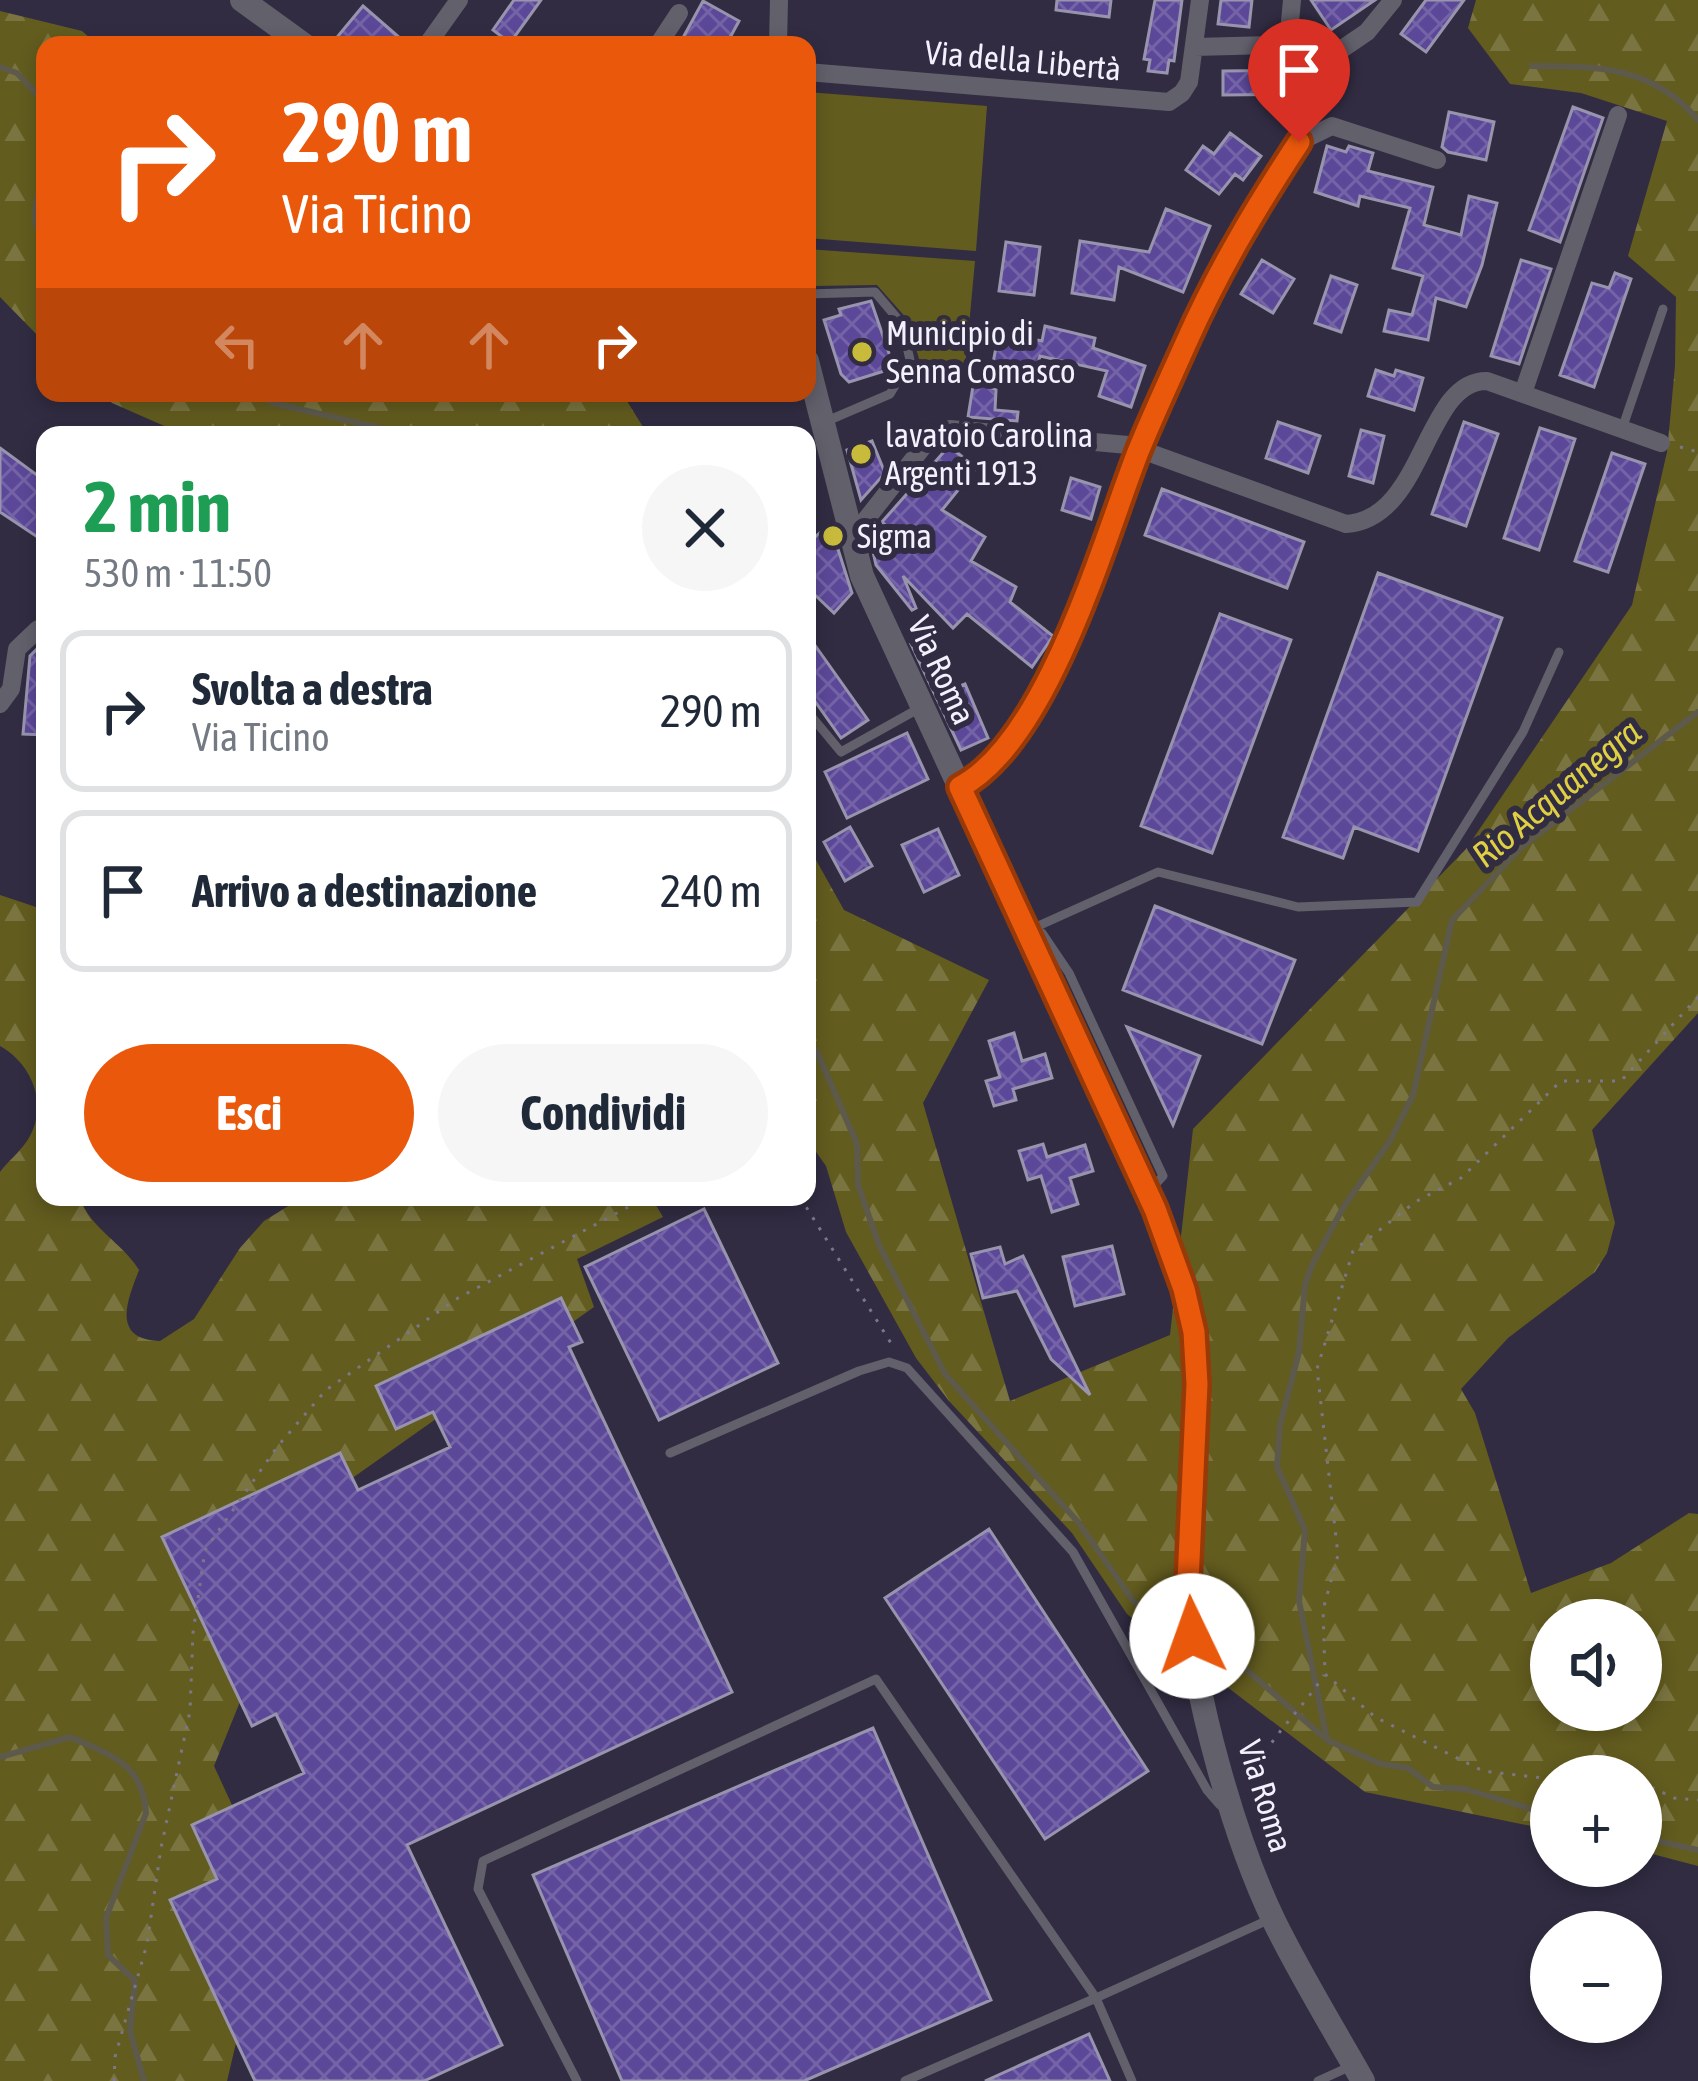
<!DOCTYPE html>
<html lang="it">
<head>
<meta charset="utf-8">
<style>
  body { margin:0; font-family:"Asap Condensed",sans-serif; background:#f6f6f7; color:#1f2937; height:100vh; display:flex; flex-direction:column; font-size:45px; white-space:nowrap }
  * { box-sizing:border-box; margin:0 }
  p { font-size:39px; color:#747a83 }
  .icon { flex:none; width:66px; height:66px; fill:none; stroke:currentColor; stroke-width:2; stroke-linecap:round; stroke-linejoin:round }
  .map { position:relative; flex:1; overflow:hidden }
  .details { position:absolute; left:36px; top:426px; width:780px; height:780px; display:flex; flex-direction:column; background:#fff; border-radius:24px; box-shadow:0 6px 18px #0003 }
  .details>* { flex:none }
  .banner { position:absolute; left:36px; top:36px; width:780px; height:366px; border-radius:24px; box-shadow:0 6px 18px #0003; background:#ea580c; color:#fff; overflow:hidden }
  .fabs { position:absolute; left:1530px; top:1599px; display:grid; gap:24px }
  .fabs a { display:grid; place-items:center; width:132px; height:132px; border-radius:50%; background:#fff; box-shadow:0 6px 18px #0003; font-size:60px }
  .pin { position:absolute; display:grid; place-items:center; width:102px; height:102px; color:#fff; margin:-123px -51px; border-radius:50% 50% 50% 0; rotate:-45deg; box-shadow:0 0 12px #0007 }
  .pin .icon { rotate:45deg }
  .me { position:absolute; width:132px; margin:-66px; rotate:357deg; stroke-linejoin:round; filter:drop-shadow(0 0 9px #0008) }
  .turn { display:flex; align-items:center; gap:42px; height:252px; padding:0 48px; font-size:54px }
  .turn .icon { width:156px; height:156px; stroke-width:2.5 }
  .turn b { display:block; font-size:84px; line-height:102px }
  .lanes { display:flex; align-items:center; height:114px; padding:0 48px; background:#0003; justify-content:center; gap:60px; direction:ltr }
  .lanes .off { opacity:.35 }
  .round { display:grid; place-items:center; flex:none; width:126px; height:126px; border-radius:63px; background:#f6f6f7 }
  .headline { display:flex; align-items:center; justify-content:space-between; height:204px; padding:0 48px }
  h1 { font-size:72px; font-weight:700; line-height:90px; color:#1e9e55 }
  .primary-button { display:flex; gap:24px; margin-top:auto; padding:24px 48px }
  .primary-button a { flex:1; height:138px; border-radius:72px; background:#ea580c; color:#fff; font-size:48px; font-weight:700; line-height:138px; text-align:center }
  .primary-button a+a { background:#f6f6f7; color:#1f2937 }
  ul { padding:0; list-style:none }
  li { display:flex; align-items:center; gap:36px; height:162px; margin:0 24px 18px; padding:0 24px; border:6px solid #e0e1e3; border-radius:24px }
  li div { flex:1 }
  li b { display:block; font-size:45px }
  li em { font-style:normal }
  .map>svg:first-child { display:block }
</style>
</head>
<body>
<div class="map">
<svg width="1698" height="2081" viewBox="0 0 1698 2081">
  <defs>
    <pattern id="forest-firs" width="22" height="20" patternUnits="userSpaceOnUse" patternTransform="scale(3)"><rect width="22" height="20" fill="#635c1f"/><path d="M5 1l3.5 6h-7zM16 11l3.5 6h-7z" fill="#7a7440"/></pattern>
    <pattern id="building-cross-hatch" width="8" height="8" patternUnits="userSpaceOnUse" patternTransform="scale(3)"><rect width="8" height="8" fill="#5c4898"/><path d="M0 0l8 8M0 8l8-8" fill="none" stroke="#7463a7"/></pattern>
  </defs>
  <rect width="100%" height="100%" fill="#312c42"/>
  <!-- forest -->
  <path fill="url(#forest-firs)" fill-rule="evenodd" d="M1476,0H1698V1013L1592,1130L1615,1223L1607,1253L1595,1272L1508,1338L1461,1389L1475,1413L1531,1593L1611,1563L1689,1513L1698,1514V1866L1641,1851V1776H1551V1830L1365,1792L1218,1680L1193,1671L1127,1614L1072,1533L949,1401L916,1358L846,1232L826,1166L807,1139V844L844,910L989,980L923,1103L1010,1401L1170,1335L1193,1129L1466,849L1632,605L1667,452L1675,366L1676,297L1628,256L1667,121L1581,93L1510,84L1468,28ZM1551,1620H1641V1710H1551Z
    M0,11L82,31L98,45H45V343L0,297Z
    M101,393H622L648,435H185L112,403Z
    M0,895L45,910V1197H80C89,1228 123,1243 139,1270C127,1301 111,1339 160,1341L194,1319L240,1248L264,1221L303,1197H651L663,1217L577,1259L594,1307L245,1554L250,1677L214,1766L291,1933L240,2026L227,2081H0V1172C8,1161 19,1153 27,1141C49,1108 34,1065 0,1046Z"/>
  <!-- park -->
  <path fill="#635c1f" d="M807,92L987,106L976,251L807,238Z
    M807,249L975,261L965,369L919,359L908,320L877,285L814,286L807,268Z"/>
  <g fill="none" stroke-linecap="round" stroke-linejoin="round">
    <!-- stream -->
    <path stroke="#5d5a4c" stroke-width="6" d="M1532,66C1597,66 1653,66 1698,120
      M0,67L17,73L45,103
      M45,180C35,199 29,224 45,240
      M248,393L277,404L411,435
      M807,1045L817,1052L857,1144L858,1185L879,1245L945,1374L1078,1522L1134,1602L1160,1625
      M1216,1643L1327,1740L1381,1764L1408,1768L1433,1787L1465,1789L1551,1815
      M1327,1740L1299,1601L1305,1530L1277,1467L1280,1425L1299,1352L1305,1285L1312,1265L1344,1206L1390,1141L1413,1095L1452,920L1523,846L1698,712
      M0,1757L70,1737C110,1755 143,1763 146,1813L106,1918L108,1955L135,1981L130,2031L144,2081
      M1641,1837L1698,1850"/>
  </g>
  <!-- building -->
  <path fill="url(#building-cross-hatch)" stroke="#9894ae" stroke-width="3" d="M514,0H541L510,43L493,30Z
    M1057,0H1111L1109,17L1056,10Z
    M1155,0H1182L1174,61L1169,60L1167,73L1148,71L1150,60L1144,59Z
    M1221,0H1252L1249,27L1218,24Z
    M1311,0H1375L1331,30Z
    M1426,0H1464L1426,52L1401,34Z
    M703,1L739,21L726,45H679Z
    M363,6L408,45H349L338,36Z
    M1305,70V94L1223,95V71Z
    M1573,107L1603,118L1560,242L1529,230Z
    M1449,112L1494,122L1486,160L1448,152L1442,147Z
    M1230,133L1261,156L1243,180L1235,174L1219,194L1186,170L1203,146L1214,154Z
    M1327,146L1346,152L1349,146L1373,153L1368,171L1433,187L1424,225L1461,235L1469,196L1497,203L1482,265L1466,307L1436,298L1428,340L1384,331L1389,310L1412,315L1423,276L1393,268L1410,208L1360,196L1358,206L1315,192Z
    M1166,209L1210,226L1183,292L1119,267L1114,300L1072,293L1080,241L1149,252Z
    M1006,242L1040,247L1034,295L999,291Z
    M1262,260L1294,279L1273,313L1241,294Z
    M1521,260L1551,269L1519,364L1491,356Z
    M1615,273L1631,279L1594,387L1560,375L1592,283L1609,288Z
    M1331,276L1357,285L1341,332L1315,323Z
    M871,301L894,368L849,382L841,374L824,320L841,315L839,309Z
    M1045,326L1095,338L1093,348L1145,366L1131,407L1099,396L1107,371L1040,356L1036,372L993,363L999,332L1042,341Z
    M1376,370L1394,376L1396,370L1423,378L1414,410L1368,396Z
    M974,380L996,390L995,410L1018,412L1017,421L968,417Z
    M1278,422L1320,436L1308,473L1266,458Z
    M1464,422L1498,434L1466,526L1432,514Z
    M1540,428L1575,439L1539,550L1504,538Z
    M1361,430L1384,436L1373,483L1349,476Z
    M872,441L885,473L861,500L847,450Z
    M949,446L976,468L942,510L985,537L971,561L1016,587L1010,602L1053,636L1032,667L967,614L953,628L903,576L916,608L912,610L876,565L872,547L892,531L882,522Z
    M0,448L45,481V542L0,512Z
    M1612,453L1645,464L1608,572L1575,561Z
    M1071,478L1100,487L1091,519L1062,510Z
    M1162,489L1304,542L1287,588L1145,535Z
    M823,530L837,546L852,593L834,613L815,595L807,603V544Z
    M1378,573L1502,618L1418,851L1354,827L1343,858L1283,837Z
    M1220,614L1291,640L1212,853L1141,826Z
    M807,634L868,720L841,738L807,690Z
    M928,637L950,690L965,684L988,738L961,750L911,644Z
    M42,644H45V735L23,734L30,656Z
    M907,733L928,779L847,818L825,772Z
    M850,827L872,866L845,881L824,842Z
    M938,829L959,875L924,892L902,845Z
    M1155,906L1295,960L1262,1044L1123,990Z
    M1127,1027L1200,1056L1173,1125Z
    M1014,1033L1022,1061L1045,1054L1052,1078L1013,1089L1016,1100L994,1106L986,1081L1000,1077L989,1041Z
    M1043,1144L1047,1157L1085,1145L1093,1171L1070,1178L1078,1204L1052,1212L1041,1176L1028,1180L1019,1151Z
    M704,1209L778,1363L659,1420L585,1267Z
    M1112,1246L1124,1294L1075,1306L1063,1257Z
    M1000,1247L1005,1264L1023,1256L1090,1395L1051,1359L1017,1291L983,1298L971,1254Z
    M561,1298L582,1342L569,1347L732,1692L407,1845L502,2045L424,2081H255L170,1900L217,1879L192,1825L304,1773L276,1714L252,1726L162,1537L340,1453L358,1490L450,1447L433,1412L396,1429L376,1386Z
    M989,1529L1148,1771L1045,1839L885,1598Z
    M873,1728L991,2000L804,2081H622L533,1875Z
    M1089,2034L1110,2081H985Z"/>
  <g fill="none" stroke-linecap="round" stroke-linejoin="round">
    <!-- path -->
    <path stroke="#7b7789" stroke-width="3" stroke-dasharray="3 9" stroke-linecap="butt" d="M1698,290V291
      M1680,447L1698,452
      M800,1197L894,1348
      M1609,1776H1629
      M1551,1779L1483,1771L1375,1717L1325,1674L1323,1610L1338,1555L1317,1369L1353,1251L1415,1202L1461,1178L1561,1081H1621L1698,997
      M1641,1782L1674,1798L1698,1800
      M1250,1785C1262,1743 1300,1713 1324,1675
      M114,2081L115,2057L147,1944L161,1848L190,1711L193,1633L205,1550L277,1447L326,1390L458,1298L647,1197"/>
    <!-- service -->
    <path stroke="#62606b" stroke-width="9" d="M807,294L875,292L902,324L910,360L890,394L827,421
      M1622,429L1663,309
      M807,711L841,752L918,709
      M1027,931L1158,872L1298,907L1417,902L1523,732L1559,652
      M1030,931L1042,933L1069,973L1163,1176L1151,1189
      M670,1453L859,1371L889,1362L907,1368L1073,1552L1207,1790L1220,1805
      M577,2081L478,1889L483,1861L876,1679L1096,1998L1268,1920
      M905,2081L1096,1998L1132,2081
      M1318,2081L1349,2067"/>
    <!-- minor -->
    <path stroke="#62606b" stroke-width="18" d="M1288,44L1292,0
      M427,45L459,0
      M658,45L679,13
      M778,45L779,0
      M1194,47L1317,44L1342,49L1367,32L1393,0
      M807,72L1169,102L1182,93L1189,82L1200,0
      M1523,393L1618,115
      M849,535L857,531L926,443L950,429L1128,445L1346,524C1425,519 1424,380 1487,381L1661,443
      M0,704L11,689L17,649L38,629L45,631
      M960,787L989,768L1048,680L1079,613L1140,449L1237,236L1299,142L1332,126L1437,160"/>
    <!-- tertiary -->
    <path stroke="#62606b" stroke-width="24" d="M242,0L304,45
      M807,361L862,576L1155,1209C1170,1249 1187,1289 1193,1331C1207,1421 1182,1514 1188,1605C1193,1694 1235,1840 1274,1921C1301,1976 1333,2028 1363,2081"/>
  </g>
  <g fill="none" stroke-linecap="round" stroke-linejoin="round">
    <!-- route casing -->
    <g stroke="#983908" stroke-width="30">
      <path id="route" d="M1192,1636L1187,1604L1197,1384L1194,1332L1184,1289L1155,1209L960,787C1048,741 1103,542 1138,452C1153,415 1170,379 1186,343C1219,269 1255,209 1299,142"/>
    </g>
    <!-- route -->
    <use href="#route" stroke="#ea580c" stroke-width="21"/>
  </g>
  <!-- markers -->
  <g fill="#c8bb3b" stroke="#312c42" stroke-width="4.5">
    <circle cx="862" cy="352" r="12"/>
    <circle cx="861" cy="454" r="12"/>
    <circle cx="833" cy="536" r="12"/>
  </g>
  <g text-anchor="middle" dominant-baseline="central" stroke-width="12" stroke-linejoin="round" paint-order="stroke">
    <!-- street labels -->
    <g font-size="33" fill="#f3f1fd" stroke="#312c42">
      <text transform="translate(1023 60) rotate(5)">Via della Libertà</text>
      <text transform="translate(942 670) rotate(65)">Via Roma</text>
      <text transform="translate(1266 1796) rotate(73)">Via Roma</text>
    </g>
    <!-- poi labels -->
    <g font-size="33" fill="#f3f1fd" stroke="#312c42" text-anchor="start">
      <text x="886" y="333">Municipio di<tspan x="886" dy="38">Senna Comasco</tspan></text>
      <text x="885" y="435">lavatoio Carolina<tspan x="885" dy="38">Argenti 1913</tspan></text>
      <text x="857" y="536">Sigma</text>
    </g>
    <!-- water labels -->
    <g font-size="36" font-style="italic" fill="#dfcf42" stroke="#312c42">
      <text transform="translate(1556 793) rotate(-40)">Rio Acquanegra</text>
    </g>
  </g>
</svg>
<div class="fabs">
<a><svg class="icon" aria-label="sound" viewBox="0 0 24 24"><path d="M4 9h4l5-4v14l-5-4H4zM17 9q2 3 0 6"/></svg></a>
<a>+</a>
<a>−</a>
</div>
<div class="pin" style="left:1299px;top:142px;background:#d93025"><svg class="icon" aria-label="arrive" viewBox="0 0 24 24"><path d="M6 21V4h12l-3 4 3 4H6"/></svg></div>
<svg class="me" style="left:1192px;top:1636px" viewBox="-20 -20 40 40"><circle r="19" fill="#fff"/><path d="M0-13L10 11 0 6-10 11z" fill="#ea580c"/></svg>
<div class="banner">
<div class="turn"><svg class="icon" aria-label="right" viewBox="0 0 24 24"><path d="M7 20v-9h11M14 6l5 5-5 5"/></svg><div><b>290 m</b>Via Ticino</div></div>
<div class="lanes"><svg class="icon off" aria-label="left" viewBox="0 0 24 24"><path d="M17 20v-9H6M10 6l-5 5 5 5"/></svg><svg class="icon off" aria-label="ahead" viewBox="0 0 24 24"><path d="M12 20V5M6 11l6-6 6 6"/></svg><svg class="icon off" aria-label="ahead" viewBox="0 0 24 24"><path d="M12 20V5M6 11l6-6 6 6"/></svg><svg class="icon" aria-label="right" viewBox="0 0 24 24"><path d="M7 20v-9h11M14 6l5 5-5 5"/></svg></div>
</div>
<section class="details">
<div class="headline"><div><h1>2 min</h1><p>530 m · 11:50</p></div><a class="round"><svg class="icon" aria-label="close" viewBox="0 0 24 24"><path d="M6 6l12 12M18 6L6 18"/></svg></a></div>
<ul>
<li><svg class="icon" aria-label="right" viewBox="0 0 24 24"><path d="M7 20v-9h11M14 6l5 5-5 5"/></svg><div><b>Svolta a destra</b><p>Via Ticino</p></div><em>290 m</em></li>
<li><svg class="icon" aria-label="arrive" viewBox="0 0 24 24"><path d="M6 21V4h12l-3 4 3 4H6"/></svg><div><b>Arrivo a destinazione</b></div><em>240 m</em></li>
</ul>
<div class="primary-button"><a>Esci</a><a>Condividi</a></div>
</section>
</div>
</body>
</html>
